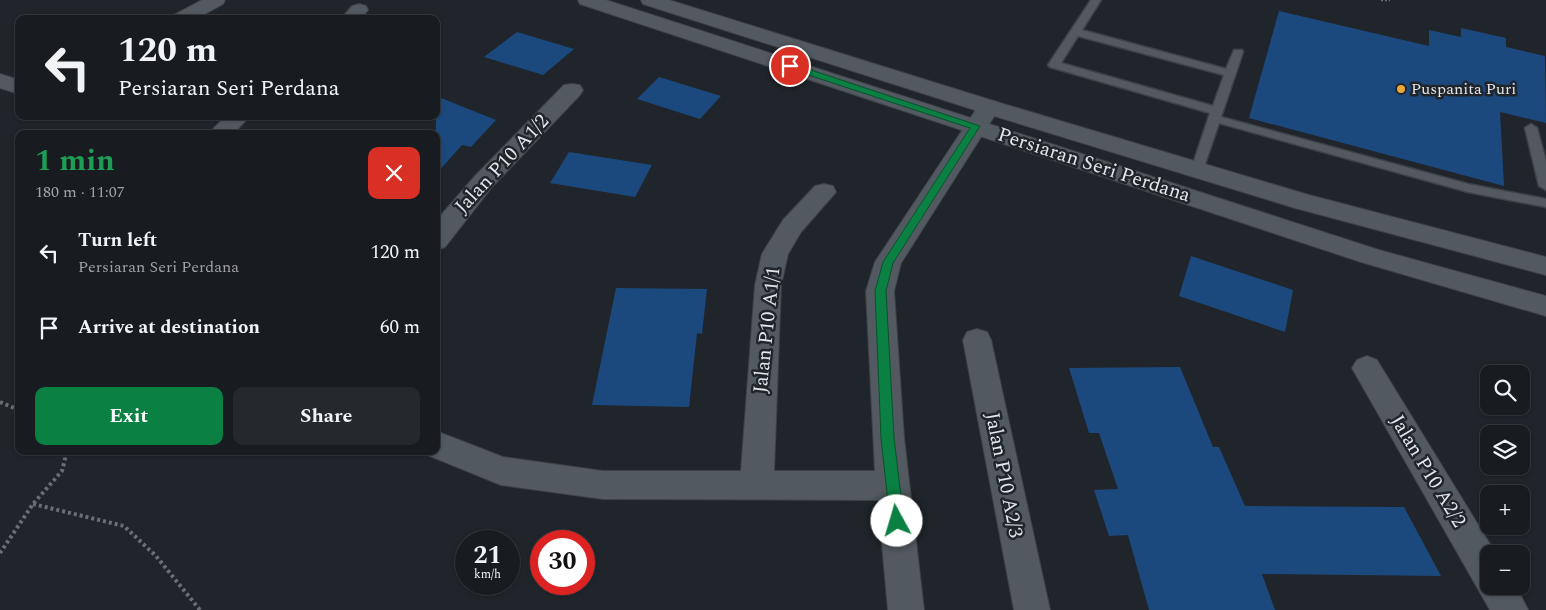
<!DOCTYPE html>
<html lang="en">
<head>
<meta charset="utf-8">
<style>
  body { margin:0; font-family:Spectral,serif; background:#25292d; color:#f1f3f6; height:100vh; display:flex; flex-direction:column; font-size:19px; white-space:nowrap }
  * { box-sizing:border-box; margin:0 }
  p { font-size:16px; color:#9fa1a5 }
  .icon { flex:none; width:28px; height:28px; fill:none; stroke:currentColor; stroke-width:2; stroke-linecap:round; stroke-linejoin:round }
  .map { position:relative; flex:1; overflow:hidden }
  .sheet { position:absolute; left:15px; top:130px; width:425px; height:325px; display:flex; flex-direction:column; background:#181c20; border-radius:10px; box-shadow:0 1px 4px #0004,0 0 0 1px #363a3e }
  .sheet>* { flex:none }
  .top-card { position:absolute; left:15px; top:15px; width:425px; height:105px; border-radius:10px; box-shadow:0 1px 4px #0004,0 0 0 1px #363a3e; background:#181c20; color:#f1f3f6; overflow:hidden }
  .fabs { position:absolute; left:1480px; top:365px; display:grid; gap:10px }
  .fabs a { display:grid; place-items:center; width:50px; height:50px; border-radius:10px; background:#181c20; box-shadow:0 1px 4px #0004,0 0 0 1px #363a3e; font-size:25px }
  .speed { position:absolute; left:455px; top:530px; display:flex; gap:10px; font-size:25px; font-weight:700; text-align:center }
  .speed>* { display:grid; place-content:center; width:65px; height:65px; border-radius:50%; background:#181c20; box-shadow:0 1px 4px #0004,0 0 0 1px #363a3e; line-height:1 }
  .speed small { font-size:12px; font-weight:400 }
  .speed .limit { border:8px solid #d22; background:#fff; color:#111 }
  .pin { position:absolute; display:grid; place-items:center; width:42px; height:42px; color:#fff; margin:-21px; border:2px solid #fff; border-radius:50%; box-shadow:0 1px 5px #0007 }
  .me { position:absolute; width:55px; margin:-28px; rotate:354deg; stroke-linejoin:round; filter:drop-shadow(0 0 4px #0008) }
  .turn { display:flex; align-items:center; gap:18px; height:105px; padding:0 20px; font-size:22px }
  .turn .icon { width:65px; height:65px; stroke-width:2.5 }
  .turn b { display:block; font-size:35px; line-height:42px }
  .round { display:grid; place-items:center; flex:none; width:52px; height:52px; border-radius:10px; background:#25292d }
  .overview { display:flex; align-items:center; justify-content:space-between; height:85px; padding:0 20px }
  h1 { font-size:30px; font-weight:700; line-height:38px; color:#1e9e55 }
  .action { display:flex; gap:10px; margin-top:auto; padding:10px 20px }
  .action a { flex:1; height:58px; border-radius:10px; background:#0b8043; color:#fff; font-size:20px; font-weight:700; line-height:58px; text-align:center }
  .action a+a { background:#25292d; color:#f1f3f6 }
  ul { padding:0; list-style:none }
  li { display:flex; align-items:center; gap:15px; height:75px; padding:0 20px }
  li div { flex:1 }
  li b { display:block; font-size:19px }
  li em { font-style:normal }
  .map>svg:first-child { display:block }
</style>
</head>
<body>
<div class="map">
<svg width="1546" height="610" viewBox="0 0 1546 610">
  <rect width="100%" height="100%" fill="#20252b"/>
  <!-- building -->
  <path fill="#1c497d" d="M1279,11L1429,46V30L1461,37V28L1506,38V47L1545,56L1546,123L1500,112L1504,186L1249,118Z
    M517,32L574,49L543,75L484,57Z
    M659,77L721,96L700,119L637,99Z
    M436,96L496,120L471,147L462,145L436,174Z
    M569,152L652,165L635,197L550,183Z
    M1191,256L1293,290L1285,332L1179,296Z
    M616,288L707,289L702,334L697,333L689,407L592,405Z
    M1180,367L1213,447H1219L1245,506L1404,507L1441,576L1262,574L1275,610H1149L1128,535L1109,536L1094,490L1118,489L1099,433H1089L1069,368Z"/>
  <g fill="none" stroke-linecap="round" stroke-linejoin="round">
    <!-- service casing -->
    <g stroke="#3d4247" stroke-width="3">
      <path id="service" d="M1091,0H1101L1082,30L1226,69L1234,50H1242L1243,52L1221,117L1468,184L1546,199V207L1468,192L1219,123L1203,170L1202,173H1192L1191,170L1210,113L1050,67L1048,65ZM1078,36L1224,75L1213,106L1061,63Z
        M1531,124L1537,128L1546,161V190L1539,186L1525,128Z"/>
    </g>
    <!-- minor casing -->
    <g stroke="#3d4247" stroke-width="2">
      <path id="minor" d="M202,0H225L223,4L196,19H172L174,15Z
        M359,4L366,6L368,10L361,19H341L352,6Z
        M0,74L19,80V94L0,88Z
        M572,84L580,85L583,90L580,95L492,187L445,247L436,250V222L442,214L475,176L564,85Z
        M989,100L997,102L1000,107L901,263L894,291L904,438L924,610H888L878,500L603,499L501,485L425,454L424,451H436V431L503,457L603,471H741L755,285L762,254L783,220L815,186L824,184L833,186L836,192L801,232L788,254L781,285L774,471H875L866,291L875,262L981,102Z
        M226,116H250L233,134H208Z
        M977,329L987,332L991,340L1050,610H1014L963,340L967,332Z
        M1367,356L1377,360L1496,554H1489V586H1516L1528,610H1490L1352,368L1357,360Z"/>
    </g>
    <!-- tertiary casing -->
    <g stroke="#3d4247" stroke-width="2">
      <path id="tertiary" d="M578,0H606L1379,250L1546,296V316L1361,262L580,4Z
        M641,0H669L997,102L1309,195L1546,257V275L1295,208L981,112L643,4Z"/>
    </g>
    <!-- path-far1 -->
    <path stroke="#6b6f75" stroke-width="2.5" stroke-dasharray="2 2" stroke-linecap="butt" d="M1381,0H1390"/>
    <!-- path -->
    <path stroke="#6b6f75" stroke-width="4" stroke-dasharray="3 3" stroke-linecap="butt" d="M0,402L19,410
      M33,504L124,526L156,556L200,610
      M0,553L33,504L62,471L65,459L64,451"/>
    <!-- service -->
    <use href="#service" fill="#535960" fill-rule="evenodd"/>
    <!-- minor -->
    <use href="#minor" fill="#535960" fill-rule="evenodd"/>
    <!-- tertiary -->
    <use href="#tertiary" fill="#535960" fill-rule="evenodd"/>
  </g>
  <!-- route -->
  <path fill="#0b8043" stroke="#07532c" d="M787,64H793L980,126L893,263L886,291L894,438L904,521L902,526L897,528L892,526L890,521L881,438L875,291L883,262L970,128L787,68Z"/>
  <!-- markers -->
  <circle fill="#eda83c" stroke="#20252b" stroke-width="2" cx="1401" cy="89" r="5"/>
  <g text-anchor="middle" dominant-baseline="central" stroke-width="5" stroke-linejoin="round" paint-order="stroke">
    <!-- far-poi labels -->
    <g font-size="16" fill="#e2e5ea" stroke="#20252b" text-anchor="start">
      <text x="1411" y="89">Puspanita Puri</text>
    </g>
    <!-- street labels -->
    <g font-size="20" fill="#e2e5ea" stroke="#20252b">
      <text transform="translate(502 164) rotate(-47)">Jalan P10 A1/2</text>
      <text transform="translate(1094 165) rotate(18)">Persiaran Seri Perdana</text>
      <text transform="translate(767 330) rotate(-84)">Jalan P10 A1/1</text>
      <text transform="translate(1428 471) rotate(59)">Jalan P10 A2/2</text>
      <text transform="translate(1004 475) rotate(79)">Jalan P10 A2/3</text>
    </g>
  </g>
</svg>
<div class="fabs">
<a><svg class="icon" aria-label="search" viewBox="0 0 24 24"><circle cx="10" cy="10" r="6"/><path d="M15 15l6 6"/></svg></a>
<a><svg class="icon" aria-label="layers" viewBox="0 0 24 24"><path d="M12 4l9 5-9 5-9-5zM3 14l9 5 9-5"/></svg></a>
<a>+</a>
<a>−</a>
</div>
<div class="speed"><div>21<small>km/h</small></div><div class="limit">30</div></div>
<div class="pin" style="left:790px;top:66px;background:#d93025"><svg class="icon" aria-label="arrive" viewBox="0 0 24 24"><path d="M6 21V4h12l-3 4 3 4H6"/></svg></div>
<svg class="me" style="left:897px;top:521px" viewBox="-20 -20 40 40"><circle r="19" fill="#fff"/><path d="M0-13L10 11 0 6-10 11z" fill="#0b8043"/></svg>
<div class="top-card">
<div class="turn"><svg class="icon" aria-label="left" viewBox="0 0 24 24"><path d="M17 20v-9H6M10 6l-5 5 5 5"/></svg><div><b>120 m</b>Persiaran Seri Perdana</div></div>
</div>
<section class="sheet">
<div class="overview"><div><h1>1 min</h1><p>180 m · 11:07</p></div><a class="round" style="background:#d93025;color:#fff"><svg class="icon" aria-label="close" viewBox="0 0 24 24"><path d="M6 6l12 12M18 6L6 18"/></svg></a></div>
<ul>
<li><svg class="icon" aria-label="left" viewBox="0 0 24 24"><path d="M17 20v-9H6M10 6l-5 5 5 5"/></svg><div><b>Turn left</b><p>Persiaran Seri Perdana</p></div><em>120 m</em></li>
<li><svg class="icon" aria-label="arrive" viewBox="0 0 24 24"><path d="M6 21V4h12l-3 4 3 4H6"/></svg><div><b>Arrive at destination</b></div><em>60 m</em></li>
</ul>
<div class="action"><a>Exit</a><a>Share</a></div>
</section>
</div>
</body>
</html>
